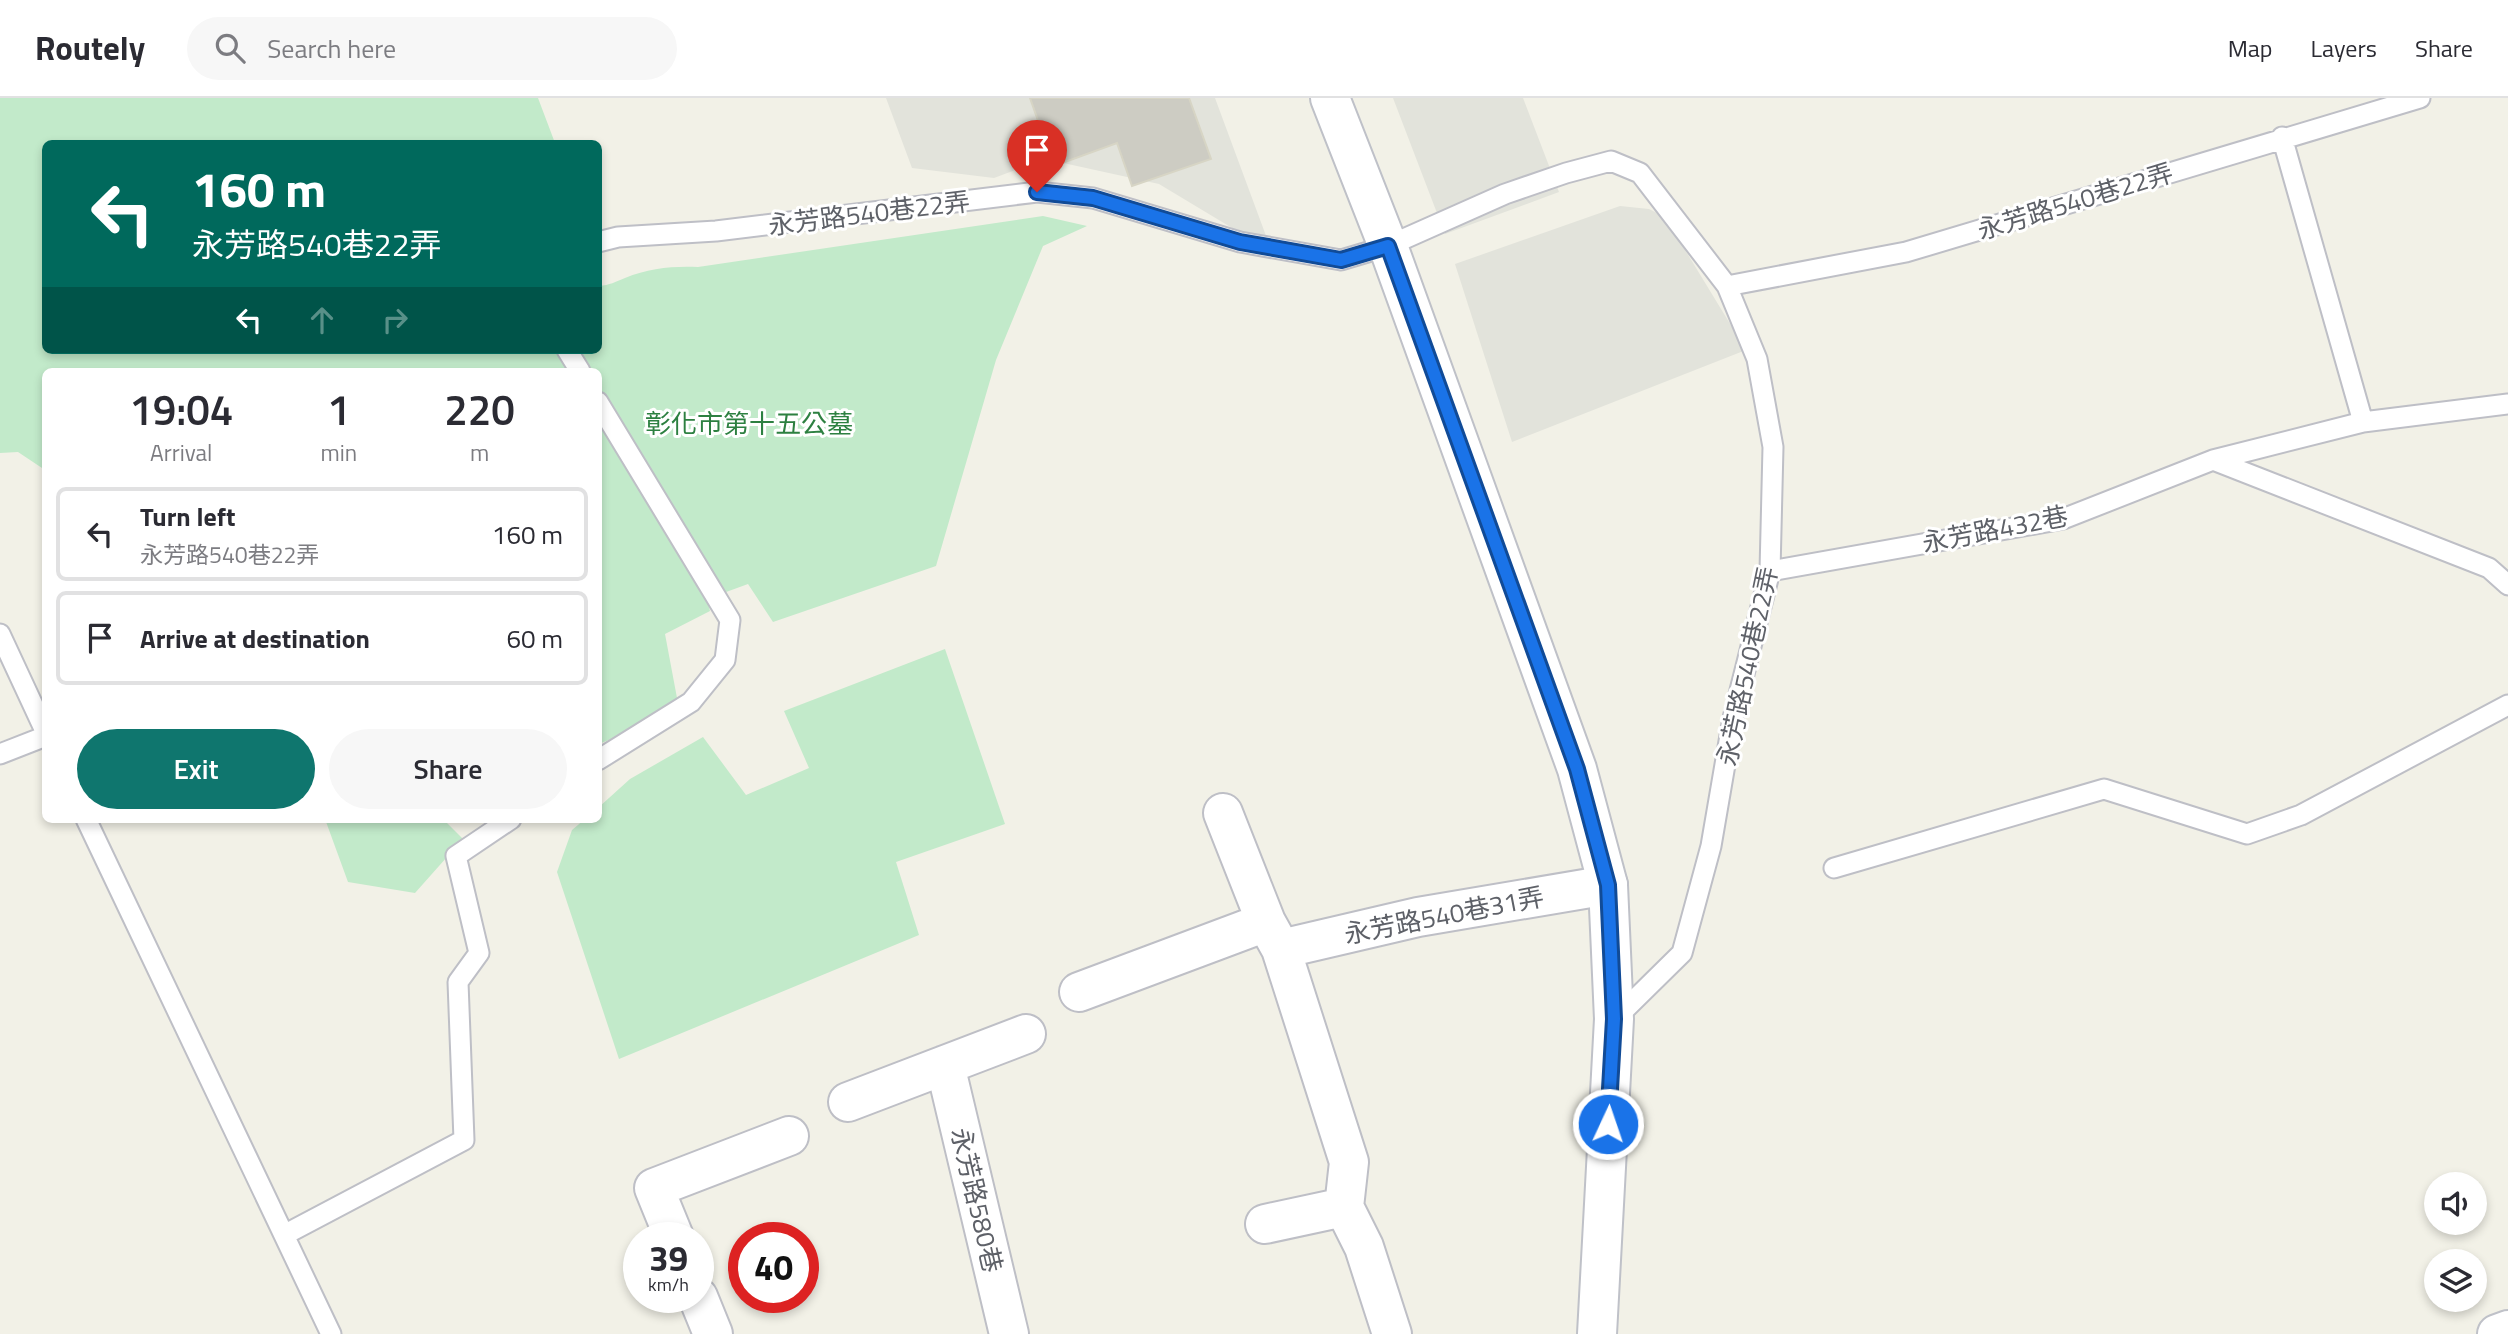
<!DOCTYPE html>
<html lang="en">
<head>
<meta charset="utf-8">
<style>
  body { margin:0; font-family:"Titillium Web","Noto Sans TC",sans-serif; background:#f7f7f7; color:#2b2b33; height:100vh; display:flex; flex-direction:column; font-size:26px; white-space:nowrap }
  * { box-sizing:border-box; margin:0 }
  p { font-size:23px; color:#7c7c81 }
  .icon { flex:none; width:38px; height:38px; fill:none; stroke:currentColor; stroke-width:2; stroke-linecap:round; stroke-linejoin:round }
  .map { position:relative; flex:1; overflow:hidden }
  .sheet { position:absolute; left:42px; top:270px; width:560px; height:455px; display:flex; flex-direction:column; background:#fff; border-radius:10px; box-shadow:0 4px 10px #0003 }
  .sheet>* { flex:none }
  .banner { position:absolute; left:42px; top:42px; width:560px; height:214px; border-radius:10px; box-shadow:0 4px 10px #0003; background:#00695c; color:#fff; overflow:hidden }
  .controls { position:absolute; left:2424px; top:1074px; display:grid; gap:14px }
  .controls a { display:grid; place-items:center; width:63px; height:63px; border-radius:50%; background:#fff; box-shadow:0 4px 10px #0003; font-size:35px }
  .speed { position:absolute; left:623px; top:1124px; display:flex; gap:14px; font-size:35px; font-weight:700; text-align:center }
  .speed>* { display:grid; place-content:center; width:91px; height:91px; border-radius:50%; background:#fff; box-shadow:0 4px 10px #0003; line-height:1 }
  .speed small { font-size:18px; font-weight:400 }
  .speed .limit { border:10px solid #d22; background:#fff; color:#111 }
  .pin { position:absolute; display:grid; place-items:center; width:60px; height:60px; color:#fff; margin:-72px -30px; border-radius:50% 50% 50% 0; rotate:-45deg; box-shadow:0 0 7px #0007 }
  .pin .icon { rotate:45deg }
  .me { position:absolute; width:77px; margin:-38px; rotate:3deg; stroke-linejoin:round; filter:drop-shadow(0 0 5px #0008) }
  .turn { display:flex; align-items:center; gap:24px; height:147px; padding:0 35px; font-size:32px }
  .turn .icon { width:91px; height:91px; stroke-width:2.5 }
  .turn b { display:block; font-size:49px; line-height:60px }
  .lanes { display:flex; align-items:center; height:66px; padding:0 35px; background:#0003; justify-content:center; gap:35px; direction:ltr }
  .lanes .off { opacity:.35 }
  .eta { display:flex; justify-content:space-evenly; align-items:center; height:119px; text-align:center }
  .eta b { font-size:42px; font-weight:600; line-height:49px }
  .cta { display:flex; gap:14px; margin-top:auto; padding:14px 35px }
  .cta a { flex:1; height:80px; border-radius:42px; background:#0f766e; color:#fff; font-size:28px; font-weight:600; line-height:80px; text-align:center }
  .cta a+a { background:#f7f7f7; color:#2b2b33 }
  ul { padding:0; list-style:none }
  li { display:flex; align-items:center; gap:21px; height:94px; margin:0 14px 10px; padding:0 21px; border:4px solid #e1e1e2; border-radius:10px }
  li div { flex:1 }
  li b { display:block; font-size:26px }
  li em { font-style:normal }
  header { display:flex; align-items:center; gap:42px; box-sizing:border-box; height:98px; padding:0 35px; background:#fff; border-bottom:2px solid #e1e1e2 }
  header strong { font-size:33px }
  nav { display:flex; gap:38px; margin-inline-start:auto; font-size:24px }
  .search { width:490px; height:63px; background:#f7f7f7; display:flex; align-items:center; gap:18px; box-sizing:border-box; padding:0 24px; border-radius:38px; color:#7c7c81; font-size:26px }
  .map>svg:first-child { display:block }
</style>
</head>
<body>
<header>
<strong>Routely</strong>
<div class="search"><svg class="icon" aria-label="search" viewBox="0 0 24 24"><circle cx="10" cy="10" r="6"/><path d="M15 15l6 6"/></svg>Search here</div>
<nav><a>Map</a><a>Layers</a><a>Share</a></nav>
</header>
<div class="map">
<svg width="2508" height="1236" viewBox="0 0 2508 1236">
  <rect width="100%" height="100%" fill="#f2f1e7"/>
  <!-- industrial -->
  <path fill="#e2e3db" d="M886,0H1215L1272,154L1159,86L1045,61L994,80L912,70Z
    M1393,0H1523L1559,94L1445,136Z
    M1620,108L1649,111L1665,119L1746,252L1512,344L1455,166Z"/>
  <!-- green -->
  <path fill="#c2eaca" d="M0,0H538L555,45L46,46V252H598L599,188C610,187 615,184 625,180C649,170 673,168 698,169L1043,118L1087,128L1043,148L996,262L936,468L773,524L748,486L707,501L710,513L665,536L677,600L655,623L599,646L598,273H46L45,372L18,354L0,355Z
    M945,551L1005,726L896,764L919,837L619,961L557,774L572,732L585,721H598L599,709L630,681L703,639L746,697L809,670L784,613Z
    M325,721H443L463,741L415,795L348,784Z"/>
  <!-- building -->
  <path fill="#cdccc3" stroke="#d7d5c5" stroke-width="2" d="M1030,0H1189L1211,61L1132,88L1117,45L1054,68Z"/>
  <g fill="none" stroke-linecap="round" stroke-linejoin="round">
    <!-- lane casing -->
    <g stroke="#bebfc6" stroke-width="23">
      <path id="lane" d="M2282,39L2363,324
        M598,144L618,139L716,133L1037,94L1093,100L1240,144L1341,162L1388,148L1505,96L1566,75L1611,63L1640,75L1727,188L1757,261L1773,349L1770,473L1733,620L1711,748L1682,855L1616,920
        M1727,188L1906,154L2420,0
        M567,252L580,273
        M598,304L730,522L725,562L691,604L598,662
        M2213,362L2489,470L2508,487
        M1770,473L2063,421L2213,362L2363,324L2508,306
        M0,536L46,635
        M0,656L46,638
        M86,721L331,1236
        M1834,770L2104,691L2247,736L2301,717L2508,607
        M284,1137L464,1042L458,884L479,855L456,758L511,721"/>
    </g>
    <!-- street casing -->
    <g stroke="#bebfc6" stroke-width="42">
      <path id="street" d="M1223,715L1266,824L1281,851L1349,1064L1344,1109L1265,1126
        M1281,851L1418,819L1608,787
        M1079,894L1266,824
        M945,967L1009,1236
        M848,1004L1026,936
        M1344,1109L1364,1149L1392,1236
        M674,1139L654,1090L789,1038
        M698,1199L713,1236"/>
    </g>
    <!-- secondary casing -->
    <g stroke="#bfc1c8" stroke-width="42">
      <path id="secondary" d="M1330,0L1388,148L1577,671L1608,787L1614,921L1597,1236
        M2497,1236L2508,1232"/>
    </g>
    <!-- lane -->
    <use href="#lane" stroke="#fff" stroke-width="19"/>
    <!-- street -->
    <use href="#street" stroke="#fff" stroke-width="38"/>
    <!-- secondary -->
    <use href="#secondary" stroke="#fff" stroke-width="38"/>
  </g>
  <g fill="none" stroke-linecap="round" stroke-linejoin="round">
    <!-- route casing -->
    <g stroke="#114b97" stroke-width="18">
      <path id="route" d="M1037,94L1093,100L1240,144L1341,162L1388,148L1577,671L1608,787L1614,921L1608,1026"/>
    </g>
    <!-- route -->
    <use href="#route" stroke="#1a73e8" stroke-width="12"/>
  </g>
  <g text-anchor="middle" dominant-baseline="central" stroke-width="6" stroke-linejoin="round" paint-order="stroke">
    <!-- street labels -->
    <g font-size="26" fill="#5e6168" stroke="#fff">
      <text transform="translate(2075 103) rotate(-17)">永芳路540巷22弄</text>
      <text transform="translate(869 115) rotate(-7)">永芳路540巷22弄</text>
      <text transform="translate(1995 431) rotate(-11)">永芳路432巷</text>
      <text transform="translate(1747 568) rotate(-78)">永芳路540巷22弄</text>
      <text transform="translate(1444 817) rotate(-11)">永芳路540巷31弄</text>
      <text transform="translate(977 1102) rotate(77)">永芳路580巷</text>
    </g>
    <!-- park labels -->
    <g font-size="26" fill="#2d8041" stroke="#fff">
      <text x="749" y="325">彰化市第十五公墓</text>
    </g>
  </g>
</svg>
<div class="controls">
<a><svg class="icon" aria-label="sound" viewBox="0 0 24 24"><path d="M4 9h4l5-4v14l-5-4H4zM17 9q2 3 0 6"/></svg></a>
<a><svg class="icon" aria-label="layers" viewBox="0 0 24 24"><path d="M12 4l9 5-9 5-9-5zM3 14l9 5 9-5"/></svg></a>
</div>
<div class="speed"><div>39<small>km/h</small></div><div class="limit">40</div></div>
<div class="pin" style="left:1037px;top:94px;background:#d93025"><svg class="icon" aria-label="arrive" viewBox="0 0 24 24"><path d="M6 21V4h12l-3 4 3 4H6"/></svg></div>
<svg class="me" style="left:1608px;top:1026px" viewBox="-20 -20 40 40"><circle r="17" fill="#1a73e8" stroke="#fff" stroke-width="3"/><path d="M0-11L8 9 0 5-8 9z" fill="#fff"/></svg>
<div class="banner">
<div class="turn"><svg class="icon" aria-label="left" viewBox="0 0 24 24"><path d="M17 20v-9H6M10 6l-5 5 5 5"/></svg><div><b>160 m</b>永芳路540巷22弄</div></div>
<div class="lanes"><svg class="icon" aria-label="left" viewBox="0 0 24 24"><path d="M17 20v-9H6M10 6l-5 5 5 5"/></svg><svg class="icon off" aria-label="ahead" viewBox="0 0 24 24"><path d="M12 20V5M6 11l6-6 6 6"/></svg><svg class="icon off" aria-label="right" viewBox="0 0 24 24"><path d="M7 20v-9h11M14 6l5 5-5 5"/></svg></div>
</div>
<section class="sheet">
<div class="eta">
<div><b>19:04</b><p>Arrival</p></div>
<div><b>1</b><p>min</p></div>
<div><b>220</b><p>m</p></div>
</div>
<ul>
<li><svg class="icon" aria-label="left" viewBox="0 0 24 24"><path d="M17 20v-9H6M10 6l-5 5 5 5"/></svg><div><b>Turn left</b><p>永芳路540巷22弄</p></div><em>160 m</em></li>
<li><svg class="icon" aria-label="arrive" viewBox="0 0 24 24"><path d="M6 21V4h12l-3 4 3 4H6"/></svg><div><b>Arrive at destination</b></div><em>60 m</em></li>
</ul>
<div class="cta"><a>Exit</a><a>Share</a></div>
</section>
</div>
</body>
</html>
